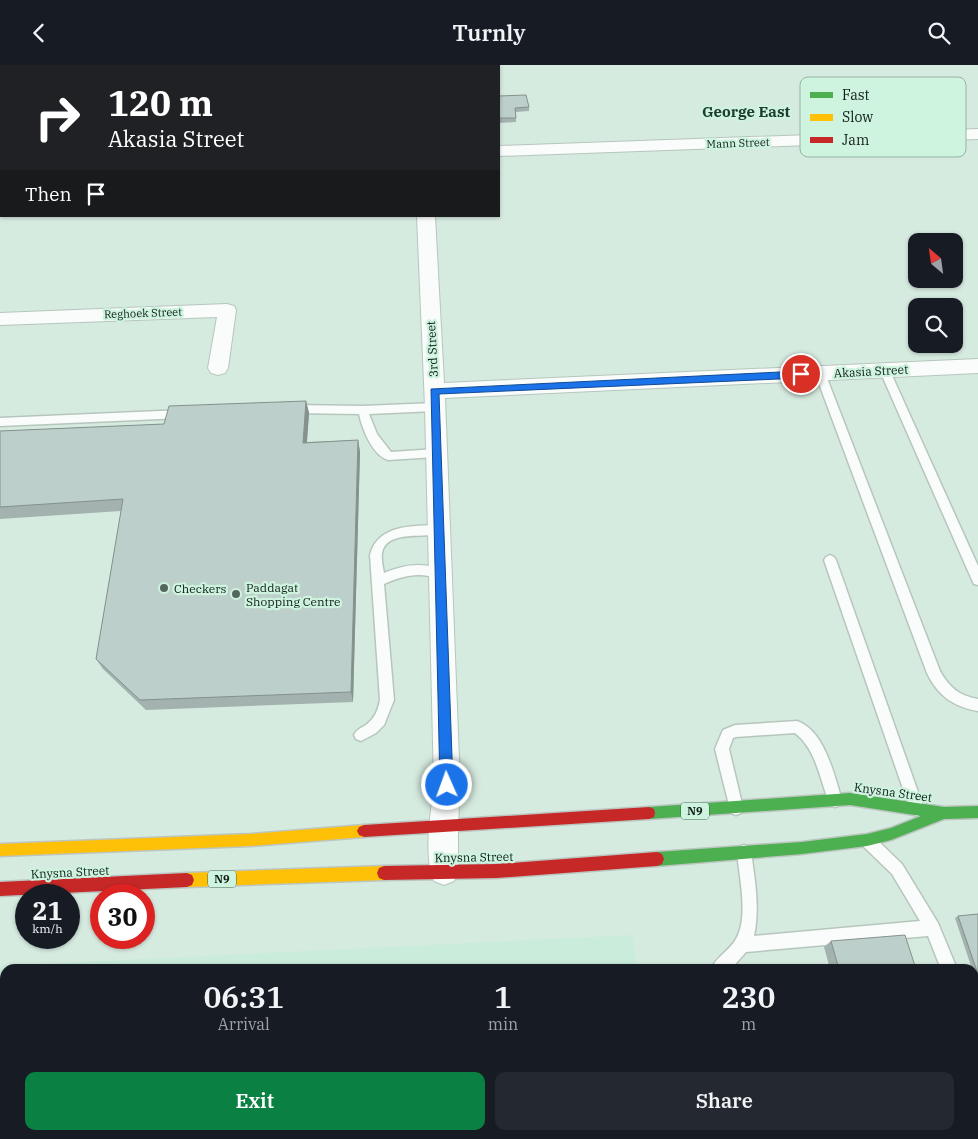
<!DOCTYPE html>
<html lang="en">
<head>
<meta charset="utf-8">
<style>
  body { margin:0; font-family:"IBM Plex Serif",serif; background:#242831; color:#f1f3f6; height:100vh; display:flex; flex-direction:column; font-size:19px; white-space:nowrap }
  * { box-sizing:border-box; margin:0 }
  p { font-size:16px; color:#9ea1a6 }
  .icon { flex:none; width:28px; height:28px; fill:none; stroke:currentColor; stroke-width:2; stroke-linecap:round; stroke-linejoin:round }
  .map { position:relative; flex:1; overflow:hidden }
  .side { position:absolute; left:0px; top:899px; width:979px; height:176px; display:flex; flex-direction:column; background:#171b24; border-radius:15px 15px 0 0; box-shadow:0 1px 4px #0004 }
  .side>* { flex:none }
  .hud { position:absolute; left:0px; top:0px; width:500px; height:152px; box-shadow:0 1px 4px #0004; background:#202124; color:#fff; overflow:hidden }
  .needle { width:32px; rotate:331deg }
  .controls { position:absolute; left:908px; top:168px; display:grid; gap:10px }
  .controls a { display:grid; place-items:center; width:55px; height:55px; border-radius:10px; background:#171b24; box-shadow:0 1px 4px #0004; font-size:25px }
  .speed { position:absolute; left:15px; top:819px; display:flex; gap:10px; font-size:25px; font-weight:700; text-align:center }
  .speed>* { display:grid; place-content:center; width:65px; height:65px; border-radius:50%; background:#171b24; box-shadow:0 1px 4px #0004; line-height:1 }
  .speed small { font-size:12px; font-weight:400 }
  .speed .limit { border:8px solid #d22; background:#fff; color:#111 }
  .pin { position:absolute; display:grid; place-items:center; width:42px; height:42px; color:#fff; margin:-21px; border:2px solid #fff; border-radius:50%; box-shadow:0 1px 5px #0007 }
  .me { position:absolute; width:55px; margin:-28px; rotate:358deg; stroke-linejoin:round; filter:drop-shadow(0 0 4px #0008) }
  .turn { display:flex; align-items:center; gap:18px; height:105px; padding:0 25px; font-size:22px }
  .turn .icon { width:65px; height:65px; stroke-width:2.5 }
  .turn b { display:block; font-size:35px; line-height:42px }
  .then { display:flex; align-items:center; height:48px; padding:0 25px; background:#0003; gap:10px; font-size:19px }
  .eta { display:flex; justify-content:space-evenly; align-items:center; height:85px; text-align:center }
  .eta b { font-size:30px; font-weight:600; line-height:35px }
  .action { display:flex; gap:10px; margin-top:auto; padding:10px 25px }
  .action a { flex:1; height:58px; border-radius:10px; background:#0b8043; color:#fff; font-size:20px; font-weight:600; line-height:58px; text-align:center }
  .action a+a { background:#242831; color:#f1f3f6 }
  header { display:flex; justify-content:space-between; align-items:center; height:65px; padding:0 25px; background:#171b24; font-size:22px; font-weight:600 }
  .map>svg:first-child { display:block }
</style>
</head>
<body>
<header><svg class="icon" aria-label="back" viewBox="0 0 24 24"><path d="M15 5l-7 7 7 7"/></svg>Turnly<svg class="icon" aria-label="search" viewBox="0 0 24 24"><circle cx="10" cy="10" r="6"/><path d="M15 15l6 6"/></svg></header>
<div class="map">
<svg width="978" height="1074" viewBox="0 0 978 1074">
  <rect width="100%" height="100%" fill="#d6ebe0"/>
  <!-- built -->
  <path fill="#caecda" d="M632,870L637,904H5V1070H662V1074H0V901Z"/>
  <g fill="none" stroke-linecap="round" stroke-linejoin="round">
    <!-- lane casing -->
    <g stroke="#b6c6bd" stroke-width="3">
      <path id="lane" d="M885,302L890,306L978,501V520L974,519L972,515L880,306Z
        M820,304L825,308L940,606C949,622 959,631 978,634V646C954,642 938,631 927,608L815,308Z
        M435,338L440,342L435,346L369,349L377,369L391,387L436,384L442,388L436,392L388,395C372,390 362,363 359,349L292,348L287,344L292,340L363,341Z
        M183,345L188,349L183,353L0,361V353Z
        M439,460L443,462L445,465L443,468C427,474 386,464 382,488C381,495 383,502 384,508C401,501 419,497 437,503L445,518L443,522H435L429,511C413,508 400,512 384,519L394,635L384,660L376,668L361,676L356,674L354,670C357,664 361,663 366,660C375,653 378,645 380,635L370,490C378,459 413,461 439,460Z
        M830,490L834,492L836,495L924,744L922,749L917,751L912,749L910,744L824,495L826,492Z
        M797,656C825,666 834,710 842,735L840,740L835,742L830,740C820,716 817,685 795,668L736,672L733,673L729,684L743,743L741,748L736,750L731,748L715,684L723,665L735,660Z
        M869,770L874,772L902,799L938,858L957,904H941L928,871L746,887L731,904H711C716,892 730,885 736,874C749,852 739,811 737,787L739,782L744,780L749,782L751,787C755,815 760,843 754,871L920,856L892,809L864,782L862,777L864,772Z
        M974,955L978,956V982L974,980Z
        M197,1070H215L214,1074H196Z"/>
    </g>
    <!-- street casing -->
    <g stroke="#b6c6bd" stroke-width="2">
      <path id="street" d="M411,0H426V1H412Z
        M978,64V74L499,91V81Z
        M0,100H1V110H0Z
        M417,151H435L444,318L978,294V308L445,333L460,720L458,760V806L454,816L444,820L434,816C423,791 431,747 434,720L425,342Z
        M227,239L234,241L236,245L228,303L225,308L218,310L211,308L208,303L217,252L0,260V248Z"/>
    </g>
    <!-- fast casing -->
    <g stroke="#bcc6c1" stroke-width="3">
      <path id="fast" d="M850,728L944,742L978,741V753L944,754L891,775L867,781L802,789L657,801L652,799L650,794L652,789L657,787L802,777L867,769L891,763L921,751L850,740L649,754L644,752L643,748L644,744L649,742Z"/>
    </g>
    <!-- slow casing -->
    <g stroke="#bcc6c1" stroke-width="3">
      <path id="slow" d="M364,760L369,762L371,766L369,770L364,772L250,781L0,791V779L250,769Z
        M384,801L389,803L391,808L389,813L384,815L187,822L182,820L180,815L182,810L187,808Z"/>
    </g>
    <!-- jam casing -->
    <g stroke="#bcc6c1" stroke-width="3">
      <path id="jam" d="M649,742L654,744L655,748L654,752L649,754L364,772L359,770L357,766L359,762L364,760Z
        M657,787L662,789L664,794L662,799L657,801L497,813L384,815L379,813L377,808L379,803L384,801L497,799Z
        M187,808L192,810L194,815L192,820L187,822L0,831V817Z"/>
    </g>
    <!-- lane -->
    <use href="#lane" fill="#f9fcfa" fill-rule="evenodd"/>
    <!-- street -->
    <use href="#street" fill="#f9fcfa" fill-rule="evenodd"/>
    <!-- fast -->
    <use href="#fast" fill="#4caf50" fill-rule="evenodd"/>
    <!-- slow -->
    <use href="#slow" fill="#ffc107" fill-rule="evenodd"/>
    <!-- jam -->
    <use href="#jam" fill="#c62828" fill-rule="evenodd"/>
  </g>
  <!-- wall -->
  <path fill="#a3b2ae" d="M499,31L529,42V46L516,47V57L499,58Z
    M306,336L309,348L307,377L358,375L360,387L353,637L146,645L103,604L96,594L121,446L0,454V366L164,359Z
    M978,849V921L974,909V904H972L955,853L958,851Z
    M831,876L916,904H830L824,882Z"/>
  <!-- shaded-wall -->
  <path fill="#84918d" d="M306,336L309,348L306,389L303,378Z
    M358,375L360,387L353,637L351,627Z
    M155,1070H166L165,1074H155Z"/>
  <!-- building -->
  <path fill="#bdcfca" stroke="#84918d" d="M526,30L529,42L515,43L516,53H499V31Z
    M306,336L303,378L358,375L351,627L140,635L96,594L123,434L0,442V366L164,359L169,341Z
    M978,849V909L958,851Z
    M905,870L916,904H839L831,876Z
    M5,987V1070H155V1074H0V988Z"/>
  <!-- route -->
  <path fill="#1a73e8" stroke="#114b97" d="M801,306L806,309L801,313L439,329L453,720L451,725L447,726L442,725L440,720L431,324Z"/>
  <!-- markers -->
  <g fill="#55665d" stroke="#cef3df" stroke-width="2">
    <circle cx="164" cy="523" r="5"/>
    <circle cx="236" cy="529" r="5"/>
  </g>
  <g text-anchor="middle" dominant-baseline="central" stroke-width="4.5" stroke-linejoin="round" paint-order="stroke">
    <!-- far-street labels -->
    <g font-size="11" fill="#101e17" stroke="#cef3df">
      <text transform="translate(738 78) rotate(-2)">Mann Street</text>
      <text transform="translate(143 248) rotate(-2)">Reghoek Street</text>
    </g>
    <!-- shield labels -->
    <g fill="#cef3df" stroke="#495e53" stroke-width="1">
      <rect x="681" y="737.5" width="28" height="17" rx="4"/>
      <rect x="208" y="805.5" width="28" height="17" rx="4"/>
    </g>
    <g font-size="11" font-weight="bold" fill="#101e17">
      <text x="695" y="746">N9</text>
      <text x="222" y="814">N9</text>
    </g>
    <!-- street labels -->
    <g font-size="12" fill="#101e17" stroke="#cef3df">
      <text transform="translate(432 284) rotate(-93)">3rd Street</text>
      <text transform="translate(871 306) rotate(-3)">Akasia Street</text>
      <text transform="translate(893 727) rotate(8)">Knysna Street</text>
      <text transform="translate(474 792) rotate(-1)">Knysna Street</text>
      <text transform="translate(70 807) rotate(-3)">Knysna Street</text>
    </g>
    <!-- poi labels -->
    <g font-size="12" fill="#101e17" stroke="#cef3df" text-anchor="start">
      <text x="246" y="522">Paddagat<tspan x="246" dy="14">Shopping Centre</tspan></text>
      <text x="174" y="523">Checkers</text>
    </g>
    <!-- far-district labels -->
    <g font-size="15" font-weight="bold" fill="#1d3d2e" stroke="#cef3df">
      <text x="746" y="46">George East</text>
    </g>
  </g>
  <!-- legend -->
  <rect x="800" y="12" width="166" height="80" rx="8" fill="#cef3df" stroke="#95b3a3" stroke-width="1"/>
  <rect x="810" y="27" width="23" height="6" fill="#4caf50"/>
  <rect x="810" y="49" width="23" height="7" fill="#ffc107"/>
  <rect x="810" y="72" width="23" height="6" fill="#c62828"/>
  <g font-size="14" fill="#101e17">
    <text x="842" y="35">Fast</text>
    <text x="842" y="57">Slow</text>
    <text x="842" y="80">Jam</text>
  </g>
</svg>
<div class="controls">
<a><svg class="needle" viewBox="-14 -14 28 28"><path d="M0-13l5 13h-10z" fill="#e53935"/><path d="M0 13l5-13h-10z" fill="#9ea1a6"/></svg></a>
<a><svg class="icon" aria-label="search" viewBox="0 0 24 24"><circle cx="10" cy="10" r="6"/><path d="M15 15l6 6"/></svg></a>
</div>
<div class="speed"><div>21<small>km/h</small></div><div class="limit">30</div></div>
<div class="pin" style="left:801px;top:309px;background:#d93025"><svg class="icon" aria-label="arrive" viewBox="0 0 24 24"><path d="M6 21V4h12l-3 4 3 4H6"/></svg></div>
<svg class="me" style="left:447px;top:720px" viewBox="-20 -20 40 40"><circle r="17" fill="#1a73e8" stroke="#fff" stroke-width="3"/><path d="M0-11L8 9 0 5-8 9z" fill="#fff"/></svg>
<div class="hud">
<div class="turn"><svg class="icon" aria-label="right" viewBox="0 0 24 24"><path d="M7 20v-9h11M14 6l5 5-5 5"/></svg><div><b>120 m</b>Akasia Street</div></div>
<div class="then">Then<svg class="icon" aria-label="arrive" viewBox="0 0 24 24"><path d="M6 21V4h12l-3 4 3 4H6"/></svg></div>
</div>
<section class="side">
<div class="eta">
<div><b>06:31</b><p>Arrival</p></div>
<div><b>1</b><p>min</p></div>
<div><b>230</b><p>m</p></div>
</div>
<div class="action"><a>Exit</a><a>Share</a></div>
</section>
</div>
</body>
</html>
